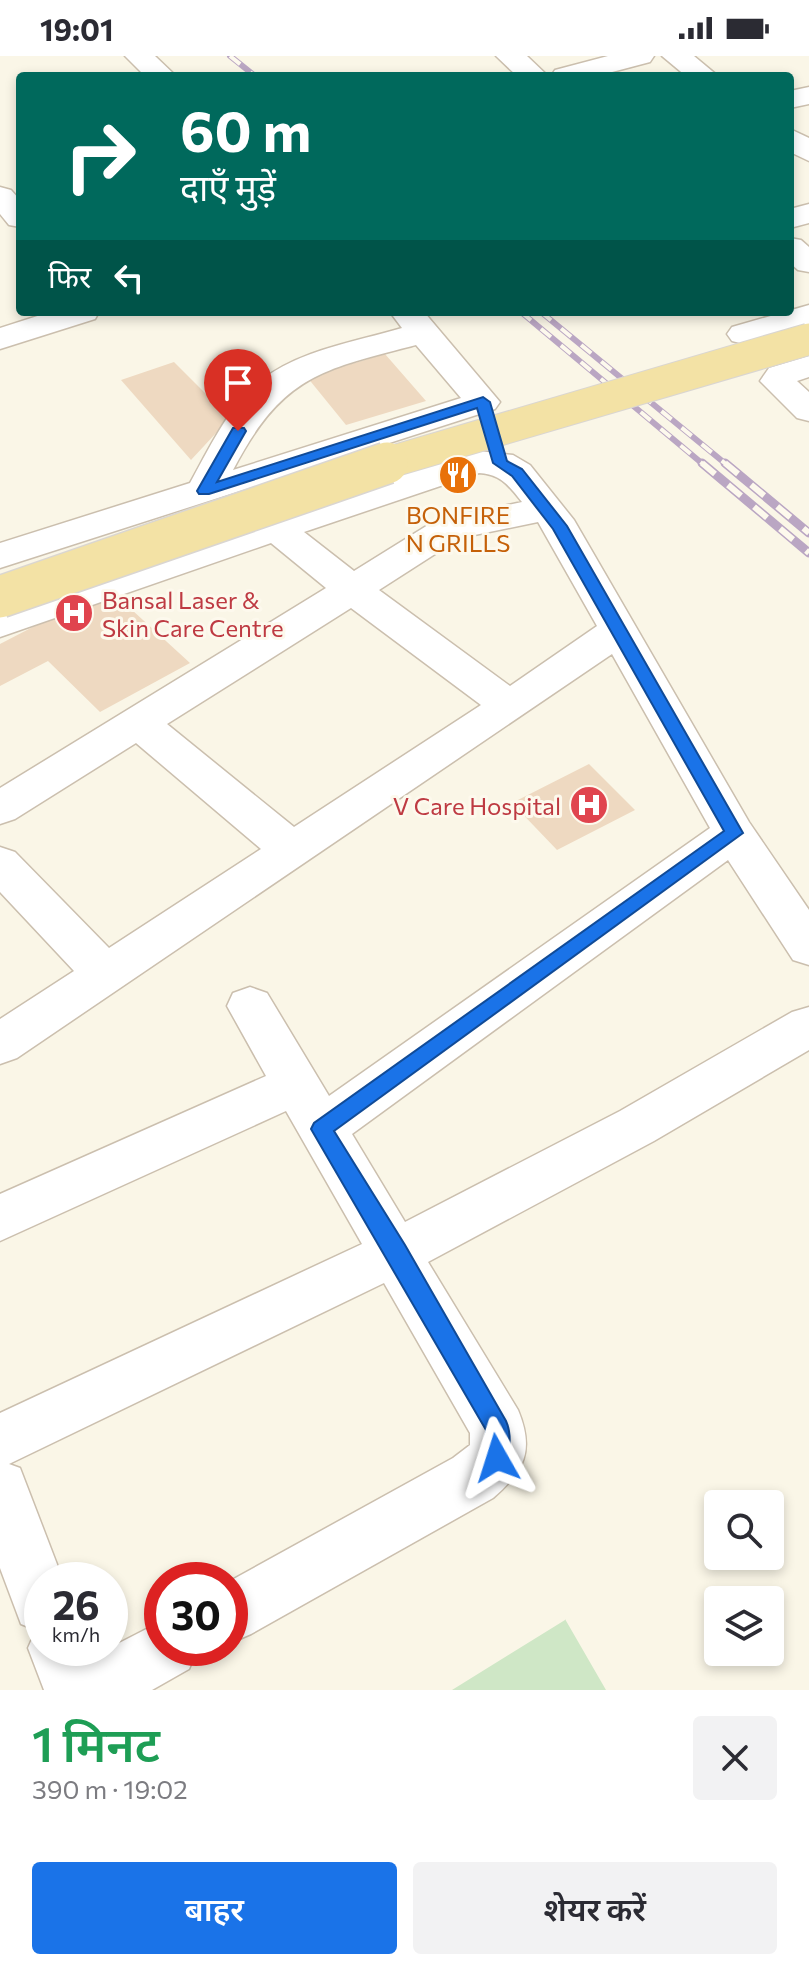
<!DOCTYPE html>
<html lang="hi">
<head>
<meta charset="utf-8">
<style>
  body { margin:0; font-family:Commissioner,"Noto Sans Devanagari",sans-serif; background:#f2f2f3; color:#2b2b33; height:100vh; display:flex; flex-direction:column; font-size:30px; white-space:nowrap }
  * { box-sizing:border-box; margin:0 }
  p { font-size:26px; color:#7c7c81 }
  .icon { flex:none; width:44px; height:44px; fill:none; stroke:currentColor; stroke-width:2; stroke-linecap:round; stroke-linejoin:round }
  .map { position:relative; height:1634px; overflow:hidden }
  .sheet { display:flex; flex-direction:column; background:#fff; flex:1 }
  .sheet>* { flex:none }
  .guide { position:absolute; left:16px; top:16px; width:778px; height:244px; border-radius:8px; box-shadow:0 4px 12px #0003; background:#00695c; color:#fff; overflow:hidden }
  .fabs { position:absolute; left:704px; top:1434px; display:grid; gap:16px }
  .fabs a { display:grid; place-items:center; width:80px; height:80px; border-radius:8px; background:#fff; box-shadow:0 4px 12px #0003; font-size:40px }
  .speed { position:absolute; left:24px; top:1506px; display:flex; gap:16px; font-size:40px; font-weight:700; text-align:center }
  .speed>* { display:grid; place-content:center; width:104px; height:104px; border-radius:50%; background:#fff; box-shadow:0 4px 12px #0003; line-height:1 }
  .speed small { font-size:20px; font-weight:400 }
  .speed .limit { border:12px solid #d22; background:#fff; color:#111 }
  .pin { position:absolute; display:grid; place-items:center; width:68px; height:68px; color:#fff; margin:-82px -34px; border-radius:50% 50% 50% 0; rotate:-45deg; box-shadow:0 0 8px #0007 }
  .pin .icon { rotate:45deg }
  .me { position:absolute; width:88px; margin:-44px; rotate:354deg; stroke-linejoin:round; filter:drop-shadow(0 0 6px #0008) }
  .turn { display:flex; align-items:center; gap:28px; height:168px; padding:0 32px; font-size:36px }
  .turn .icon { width:104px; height:104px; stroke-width:2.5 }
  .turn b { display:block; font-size:56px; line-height:68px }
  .then { display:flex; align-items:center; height:76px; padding:0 32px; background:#0003; gap:16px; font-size:30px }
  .round { display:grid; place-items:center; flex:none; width:84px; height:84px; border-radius:8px; background:#f2f2f3 }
  .head { display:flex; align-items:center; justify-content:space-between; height:136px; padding:0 32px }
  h1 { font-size:48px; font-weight:600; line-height:60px; color:#1e9e55 }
  .action { display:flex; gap:16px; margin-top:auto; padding:16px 32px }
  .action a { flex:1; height:92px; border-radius:8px; background:#1a73e8; color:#fff; font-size:32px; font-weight:600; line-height:92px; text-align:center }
  .action a+a { background:#f2f2f3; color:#2b2b33 }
  .status { display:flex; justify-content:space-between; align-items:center; height:56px; padding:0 40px; background:#fff; direction:ltr }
  .status svg { height:22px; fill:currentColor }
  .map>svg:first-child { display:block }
</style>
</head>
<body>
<div class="status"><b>19:01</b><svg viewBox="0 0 49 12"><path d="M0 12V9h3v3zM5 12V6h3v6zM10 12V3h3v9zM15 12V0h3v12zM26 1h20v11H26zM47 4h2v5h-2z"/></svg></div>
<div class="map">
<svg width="809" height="1634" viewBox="0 0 809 1634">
  <rect width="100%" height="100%" fill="#faf6e7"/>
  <!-- green -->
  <path fill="#cfe7c6" d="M565,1563L606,1634H452L565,1564Z"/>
  <!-- building -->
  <path fill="#eed9c1" d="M385,298L426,345L346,369L307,321Z
    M174,306L230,362L191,404L121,324Z
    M108,532L190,607L100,656L48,605L0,630V588Z
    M589,708L635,754L557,794L512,747Z"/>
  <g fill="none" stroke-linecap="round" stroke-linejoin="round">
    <!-- minor casing -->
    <g stroke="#cbbfae" stroke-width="3">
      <path id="minor" d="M125,0H155L176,20H145Z
        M496,0H527L548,20H517Z
        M608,0H654L650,6L597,20H551L555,14Z
        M662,0H694L718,20H686Z
        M809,31V48L790,52V35Z
        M790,73L809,82V105L790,96Z
        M0,131L11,134L20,144V171L9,169L0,158Z
        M809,148V167L790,172V153Z
        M790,182L801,184L809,191V216L798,214L790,207Z
        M809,249V269L744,288L732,285L727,278L732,271Z
        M50,256H99L95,263L0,293V272Z
        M390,256H424L500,346L495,353L0,512V487L190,427C209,393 228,351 259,326C299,294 355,286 402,272ZM416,289L461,342L233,414C282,320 320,314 416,289Z
        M809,300V321L797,325L809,336V365L797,362L760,325L769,312Z
        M479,395L513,399L530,409L574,464L749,766L809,854V909L793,904L728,804L352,1078L405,1166L620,1055L792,956L809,951V994L654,1085L428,1206L518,1354C535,1395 524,1415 493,1442L251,1578L230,1587V1525L453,1402L470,1389V1377L384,1227L9,1408L20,1412L63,1524H42V1592H88L92,1601L162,1565V1592H198L189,1613L152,1634H44L28,1592L36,1574L21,1568L0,1512V1357L362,1188L286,1055L0,1185V1138L266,1020L227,950L233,937L250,931L267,937L329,1040L710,772L612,598L17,1002L0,1008V963L74,915L0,836V791L15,796L109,892L261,793L136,687L15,763L0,768V732L326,532L271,487L0,581V554L426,408ZM479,417C501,418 509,430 522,446L436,464L354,515L304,476ZM538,466L597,570L510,630L379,534L460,482ZM351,552L481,649L294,771L167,668Z"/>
    </g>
    <!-- minor -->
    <use href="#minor" fill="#fff" fill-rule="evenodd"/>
    <!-- rail-far1 casing -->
    <g stroke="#baa6c3" stroke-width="6">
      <path id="rail-far1" d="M230,0L255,20
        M521,256L704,409
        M541,256L727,409"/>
    </g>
    <!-- rail casing -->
    <g stroke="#baa6c3" stroke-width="9">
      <path id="rail" d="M702,407L809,497
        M725,407L809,477"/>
    </g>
    <!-- rail-far1 -->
    <use href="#rail-far1" stroke="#fdf9ed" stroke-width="4" stroke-dasharray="13" stroke-linecap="butt"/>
    <!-- rail -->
    <use href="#rail" stroke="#fdf9ed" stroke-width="6" stroke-dasharray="17" stroke-linecap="butt"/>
    <!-- major-bridge-far1 casing -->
    <g stroke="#dad6d1" stroke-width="33" stroke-linecap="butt">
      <path id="major-bridge-far1" d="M380,409L809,283"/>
    </g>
    <!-- major-bridge casing -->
    <g stroke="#dad6d1" stroke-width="44" stroke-linecap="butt">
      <path id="major-bridge" d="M0,541L387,407"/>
    </g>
    <!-- major-bridge-far1 -->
    <use href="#major-bridge-far1" stroke="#f3e2a5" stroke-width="31"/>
    <!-- major-bridge -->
    <use href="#major-bridge" stroke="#f3e2a5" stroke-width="41"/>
  </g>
  <!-- route -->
  <path fill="#1a73e8" stroke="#114b97" stroke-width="2" d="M483,341L490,346L507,405L522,413L567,470L743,777L334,1075L405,1189L506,1365C512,1378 510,1397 505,1410L497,1413L488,1410L485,1402L486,1374L311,1073L314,1067L724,775L553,473L512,420L493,407L477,352L209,438H199L197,435L233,372H244L246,375L217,426Z"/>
  <!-- icons -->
  <defs>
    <g id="restaurant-disc" transform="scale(2)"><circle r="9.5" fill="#e8710a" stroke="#fdf9ed"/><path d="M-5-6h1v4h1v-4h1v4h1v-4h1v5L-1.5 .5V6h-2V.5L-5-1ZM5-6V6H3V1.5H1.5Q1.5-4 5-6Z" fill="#fff"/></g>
    <g id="hospital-disc" transform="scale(2)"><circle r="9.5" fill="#e0444e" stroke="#fdf9ed"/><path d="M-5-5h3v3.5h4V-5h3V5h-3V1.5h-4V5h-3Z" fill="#fff"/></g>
  </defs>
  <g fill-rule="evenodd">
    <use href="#restaurant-disc" x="458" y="419"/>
    <use href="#hospital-disc" x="74" y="557"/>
    <use href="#hospital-disc" x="589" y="749"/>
  </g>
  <g text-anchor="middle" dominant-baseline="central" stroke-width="6" stroke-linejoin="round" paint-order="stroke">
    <!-- food labels -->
    <g font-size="24" fill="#c56008" stroke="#fdf9ed">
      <text x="458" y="458">BONFIRE<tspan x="458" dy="28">N GRILLS</tspan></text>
    </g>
    <!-- health labels -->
    <g font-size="24" fill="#be3a42" stroke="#fdf9ed" text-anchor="start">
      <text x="102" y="543">Bansal Laser &amp;<tspan x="102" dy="28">Skin Care Centre</tspan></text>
      <text x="561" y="749" text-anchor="end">V Care Hospital</text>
    </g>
  </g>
</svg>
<div class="fabs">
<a><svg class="icon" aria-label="search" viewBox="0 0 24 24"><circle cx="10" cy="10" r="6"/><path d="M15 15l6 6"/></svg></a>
<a><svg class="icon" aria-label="layers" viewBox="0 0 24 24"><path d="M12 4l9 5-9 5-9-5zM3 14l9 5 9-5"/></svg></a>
</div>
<div class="speed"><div>26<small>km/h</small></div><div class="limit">30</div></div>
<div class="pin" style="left:238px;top:375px;background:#d93025"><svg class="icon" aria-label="arrive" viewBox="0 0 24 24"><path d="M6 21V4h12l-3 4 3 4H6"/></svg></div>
<svg class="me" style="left:497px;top:1402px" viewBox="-20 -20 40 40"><path d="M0-17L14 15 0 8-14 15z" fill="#1a73e8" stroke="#fff" stroke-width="4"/></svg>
<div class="guide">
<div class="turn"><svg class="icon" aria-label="right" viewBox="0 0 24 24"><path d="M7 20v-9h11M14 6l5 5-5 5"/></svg><div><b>60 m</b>दाएँ मुड़ें</div></div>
<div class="then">फिर<svg class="icon" aria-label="left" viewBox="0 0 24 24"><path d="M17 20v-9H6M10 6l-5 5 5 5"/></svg></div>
</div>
</div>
<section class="sheet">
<div class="head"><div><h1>1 मिनट</h1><p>390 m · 19:02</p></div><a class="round"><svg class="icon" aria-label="close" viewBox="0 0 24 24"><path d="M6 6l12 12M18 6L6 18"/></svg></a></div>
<div class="action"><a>बाहर</a><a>शेयर करें</a></div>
</section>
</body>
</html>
